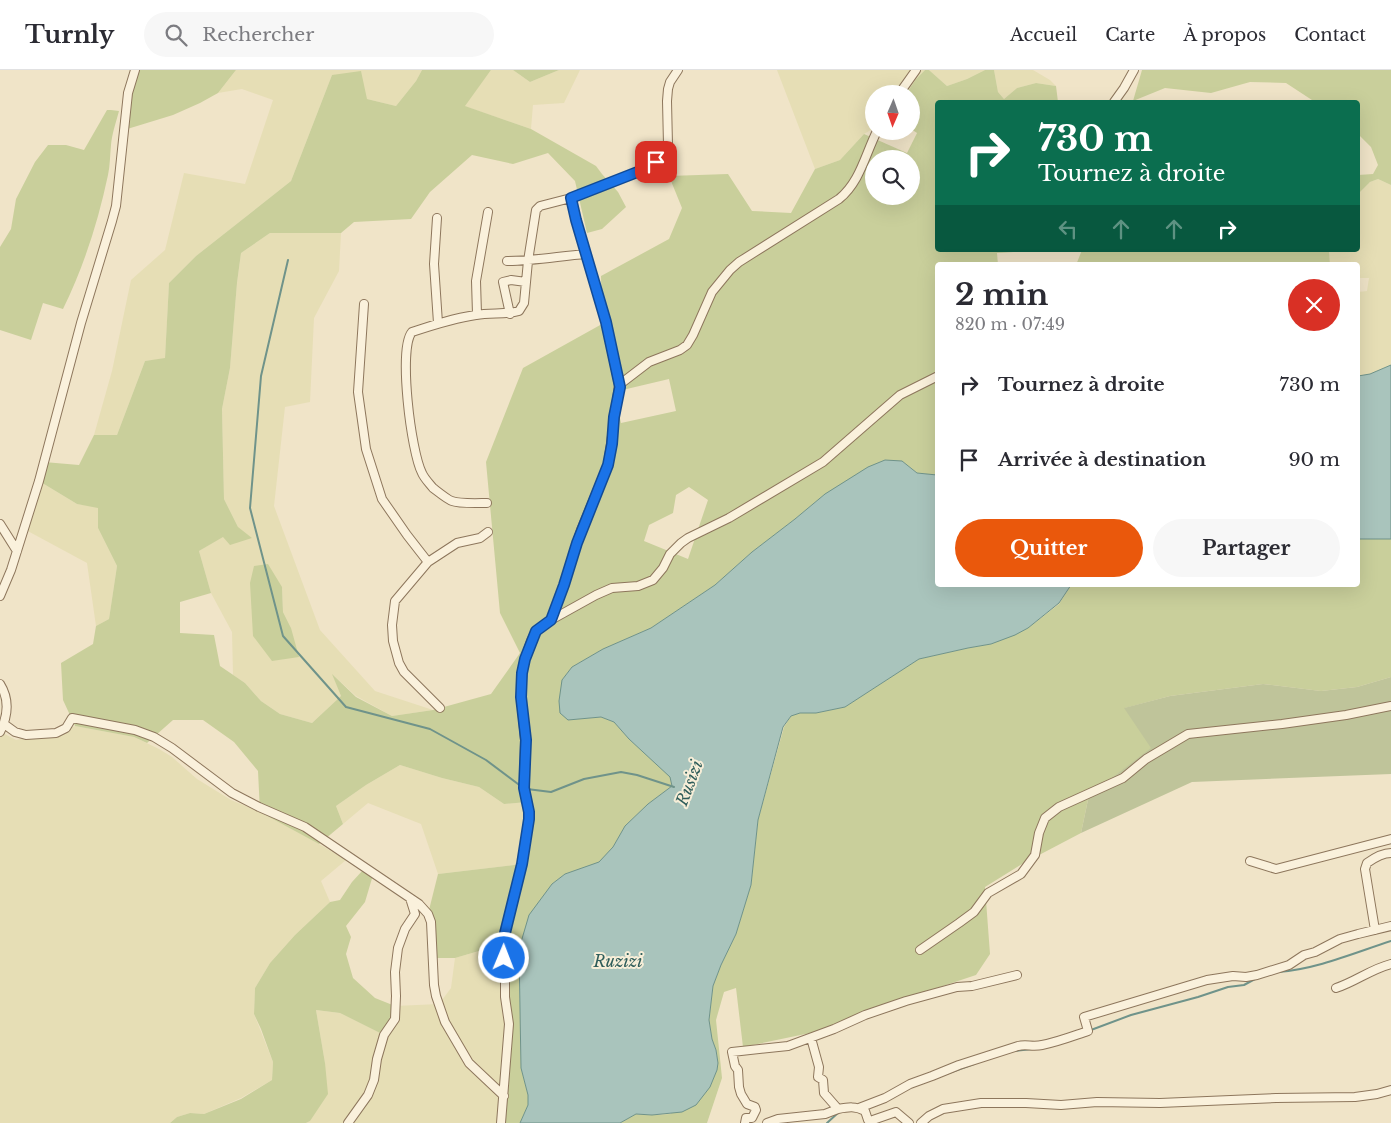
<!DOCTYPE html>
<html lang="fr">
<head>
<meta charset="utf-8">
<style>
  body { margin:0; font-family:"Libre Baskerville",serif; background:#f7f7f7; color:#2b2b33; height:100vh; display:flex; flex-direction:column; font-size:19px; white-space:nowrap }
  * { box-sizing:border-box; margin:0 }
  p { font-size:16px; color:#7c7c81 }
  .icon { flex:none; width:28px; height:28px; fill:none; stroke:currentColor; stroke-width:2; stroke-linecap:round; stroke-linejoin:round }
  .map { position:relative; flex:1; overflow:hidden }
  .side { position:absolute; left:935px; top:192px; width:425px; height:325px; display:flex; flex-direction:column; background:#fff; border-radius:5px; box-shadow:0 5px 20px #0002 }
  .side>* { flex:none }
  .banner { position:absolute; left:935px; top:30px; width:425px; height:152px; border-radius:5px; box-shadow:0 5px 20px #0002; background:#0b6e4f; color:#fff; overflow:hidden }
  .needle { width:32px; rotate:182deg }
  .fabs { position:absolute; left:865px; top:15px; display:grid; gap:10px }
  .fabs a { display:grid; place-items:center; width:55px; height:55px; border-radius:50%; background:#fff; box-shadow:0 5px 20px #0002; font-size:25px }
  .pin { position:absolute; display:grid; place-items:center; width:42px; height:42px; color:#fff; margin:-21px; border-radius:10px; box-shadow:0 2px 8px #0006 }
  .me { position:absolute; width:55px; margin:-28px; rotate:1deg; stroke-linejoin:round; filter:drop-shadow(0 0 4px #0008) }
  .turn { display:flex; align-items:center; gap:18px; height:105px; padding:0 20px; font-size:22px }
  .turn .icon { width:65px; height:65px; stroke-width:2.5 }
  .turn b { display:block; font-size:35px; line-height:42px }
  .lanes { display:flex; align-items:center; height:48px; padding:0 20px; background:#0003; justify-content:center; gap:25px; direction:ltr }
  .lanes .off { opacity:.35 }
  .round { display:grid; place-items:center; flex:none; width:52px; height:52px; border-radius:26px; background:#f7f7f7 }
  .summary { display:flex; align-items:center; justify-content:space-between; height:85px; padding:0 20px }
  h1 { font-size:30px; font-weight:800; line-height:38px }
  .button { display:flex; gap:10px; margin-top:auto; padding:10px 20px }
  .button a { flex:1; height:58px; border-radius:30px; background:#ea580c; color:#fff; font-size:20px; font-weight:800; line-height:58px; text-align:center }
  .button a+a { background:#f7f7f7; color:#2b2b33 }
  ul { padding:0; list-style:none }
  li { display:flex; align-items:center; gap:15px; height:75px; padding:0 20px }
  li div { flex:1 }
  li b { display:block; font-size:19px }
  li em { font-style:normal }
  header { display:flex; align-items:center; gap:30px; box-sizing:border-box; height:70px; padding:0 25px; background:#fff; border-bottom:1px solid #e1e1e2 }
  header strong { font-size:24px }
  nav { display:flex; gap:28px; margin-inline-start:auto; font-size:18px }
  .search { width:350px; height:45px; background:#f7f7f7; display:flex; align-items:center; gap:12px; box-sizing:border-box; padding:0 18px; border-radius:28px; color:#7c7c81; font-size:19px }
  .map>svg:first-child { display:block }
</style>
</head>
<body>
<header>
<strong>Turnly</strong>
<div class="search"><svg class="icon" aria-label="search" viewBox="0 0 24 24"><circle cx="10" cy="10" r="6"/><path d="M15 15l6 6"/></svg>Rechercher</div>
<nav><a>Accueil</a><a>Carte</a><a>À propos</a><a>Contact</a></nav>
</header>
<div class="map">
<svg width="1391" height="1053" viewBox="0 0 1391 1053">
  <rect width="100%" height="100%" fill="#f0e4c8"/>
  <!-- farmland -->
  <path fill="#e6deb5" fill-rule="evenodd" d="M236,0H422L416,11L396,36L367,29L332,5L291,111L196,186L169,213L165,289L145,291L117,365H94L112,301L131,210L165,180L184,103L245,114L273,30L242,19L218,23Z
    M491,0H513L530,12L559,0H580L564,33L533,35L531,59L464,36Z
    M777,0H925L916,9L906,24H874V58L864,64L840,90L815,99Z
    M929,0H985L967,9L947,16Z
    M994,0H1033L1050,10L1056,16L1036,13L1017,18L1004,29L998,22Z
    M1378,109L1391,115V295L1370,304L1358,306V222L1367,221L1369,208H1358V195H1330L1329,180H1358V124L1370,112Z
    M270,163H341L339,201L314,248L310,332L285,337L274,436L320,560L375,621L433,640L392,646L356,626L333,605L341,626L312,653L280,644L261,631L245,613L233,605L232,562L211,523L199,481L238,457L224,429L222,339L230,298L237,213L241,183ZM250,513L282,517L283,542L291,558Z
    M39,411L77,434L98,437V458L117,496L109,549L96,556L87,493L24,459Z
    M75,656L134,667L159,679L172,687L197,709L231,730L260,742L304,765L346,790L321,811L330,832L295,865L270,893L255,918L254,944L273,992L272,1010L241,1028L204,1044L190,1043L177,1047L170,1053H0V662H1L16,670L63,660Z
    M400,695L442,708L479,717L504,734L527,732L522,794L438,804L421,754L368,733L343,754L336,736L366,715Z
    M504,874L509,954L501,1053H306L310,1051L325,993L316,940L340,943L384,965L395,936L439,934L451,918L455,888Z"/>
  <!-- green -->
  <path fill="#c9cf9b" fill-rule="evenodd" d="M135,0H236L218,23L200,33L173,45L124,60Z
    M422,0H491L465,36L531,59L596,96L602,104L618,122L626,137L602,159L587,163L575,111L548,83L513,94L472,85L430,122L411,149L354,152L341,163H270L241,183L237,213L230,298L222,339L224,429L238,457L252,468L230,475L223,467L199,481L211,523L180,532V563L214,565L220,596L245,613L261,631L280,644L312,653L341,626L332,604L356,627L392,646L433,640L491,624L520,583L500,543L486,392L523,298L602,254L601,206L669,169L682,138L669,106L728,104L752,141L791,143L815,99L840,90L864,64L907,83L917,63L911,59V24H906L916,9L925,0H929L947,16L967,9L985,0H994L998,22L1004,29L1017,18L1036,13L1056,16L1058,32H938V180H1044L997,183L998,195H938L937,405L917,403L902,391L825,424L795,449L752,482L715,515L651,558L603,579L572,597L562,610L568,650L601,647L614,652L629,669L671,707L672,716L648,734L625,756L613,777L599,793L565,804L552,814L519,879L521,998L528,1025V1035L520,1053H501L509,954L503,874L455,888H433L428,844L438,804L522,794L527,732L504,734L479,717L442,708L400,695L366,715L336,736L343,754L319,774L260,742L258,701L234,672L203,650H173L147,673L134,667L75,656L63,630L61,593L93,574L96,556L109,549L117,496L98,458V438L77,434L39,411L44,392L79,395L94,365H117L145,291L165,288L169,213L196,186L291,111L332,5L361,1L367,29L396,36L416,11ZM874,89H911V126H874ZM669,309L676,341L621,353L614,322ZM689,417L708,430L688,489L644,471L649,455L673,443L676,425Z
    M513,0H559L530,12Z
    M1142,0H1391V115L1378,109L1370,112L1358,124V105L1373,104L1378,95L1371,77L1358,64V32H1315L1286,13L1250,12L1211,23L1165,18L1133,31Z
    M107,40H111L119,41C116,52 112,64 111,75C110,85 110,96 108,105C98,152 84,196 63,239L43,233L31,270L0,260V177L11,159L16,129L35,92L48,75H66L84,80Z
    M1082,180H1329L1330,195H1076Z
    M1358,469H1391V607L1357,617L1321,621L1263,614L1170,626L1125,638L1152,678L1089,725L1081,763L1022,794L985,817L990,884L976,905L922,923L846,952L815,962L743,977L736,918L724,922L716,950L722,1008L707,1053H620L636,1044L652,1045L670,1044L710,1017L717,1000L718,993L716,980L712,969L709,950L713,916L721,895L736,864L751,815L758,750L784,657L791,646L800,642L816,643L845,637L919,589L968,578L991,574L1028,558L1059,534L1071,515H1358Z
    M268,494L282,517L283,542L291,558L299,587L272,591L253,566L250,513L254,496Z
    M363,800L373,805L365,832L346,856L351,867L346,884L353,908L375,928L395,936V949L384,965L340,943L316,940L325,993L328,1024L310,1051L306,1053H170L177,1047L190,1043L204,1044L241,1029L272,1010L273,992L261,959L254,944L255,918L270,893L295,865L330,832L340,830L352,812Z"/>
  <!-- cemetery -->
  <path fill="#bfc49a" d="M1391,607V704L1192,712L1081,763L1089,725L1151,678L1124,638L1170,626L1263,614L1321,621L1357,617Z"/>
  <!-- water -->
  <path fill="#a9c4bc" stroke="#6f938a" d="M1391,295V469H1358V306L1370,304Z
    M885,390L902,391L917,403L937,405L938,515H1071L1059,533L1028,558L1015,565L991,574L968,578L919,589L845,637L816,643H800L791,646L783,657L758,750L751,815L736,864L721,895L713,916L709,950L712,969L716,980L718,993L717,1000L710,1017L696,1035L682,1042L652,1045L636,1044L620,1053H520L528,1035V1025L521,998L519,879L529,845L552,814L565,804L599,792L613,777L625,756L648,734L672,716L670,707L629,669L614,652L601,647L568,650L560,643L559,631L562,610L572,597L603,579L651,558L715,515L752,482L795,449L825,424L868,397Z"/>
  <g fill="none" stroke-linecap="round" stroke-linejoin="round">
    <!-- stream -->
    <path stroke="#6f938a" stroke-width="2" d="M288,190L261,306L250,438L283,566L346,637L430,659L486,690L522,717
      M527,719L551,722L584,709L621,702L637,705L674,717
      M1278,902C1317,899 1354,883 1391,871
      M1091,960L1131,945L1198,927L1228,917L1244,915L1255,909
      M1014,981L1042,978
      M946,1004L974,994
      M827,1053L839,1042"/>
    <!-- minor casing -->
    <g stroke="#8d765c" stroke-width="10">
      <path id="minor" d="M899,24L916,0
        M1114,32L1124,18L1134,0
        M437,148L434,194L438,253
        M507,191C534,191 560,186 586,184
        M364,234L358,322L366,379L382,429L407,465L428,492
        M477,244L476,211L488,142
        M510,244L503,212L511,210L526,212
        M619,315L606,252L576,150L571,128L640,101L656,92L668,75L667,31L668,19L670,12L678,0
        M487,433C479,433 459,434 452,431C448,430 437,421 433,418C429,413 424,408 422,403C411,382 398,278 412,262C433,255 454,248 476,245C490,242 505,245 519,241L524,233L528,191L536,140L540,136L571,128
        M0,454L17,481
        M0,526L11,500L39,411L81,253L112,151L116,136L128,23L135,0
        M551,550L596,525L612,518L638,516L653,510L663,498L670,484L681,473L688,468L729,448L823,392L900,325L938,306
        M0,614C10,630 8,646 0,662
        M440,638L404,602L399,593L393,571L392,555L395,531L428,492L457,473L480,468L488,462
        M4,654L15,662L26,665L56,663L66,658L72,648L135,660L154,667L172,678L232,723L259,737L305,757L419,834L428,844L431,852L434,915L436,926L445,952L469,993L504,1026
        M1250,791L1276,799L1391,769
        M1375,860L1365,799L1367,793C1374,788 1382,783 1391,783
        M920,880L959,853L974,842L988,823L1021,804L1035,785L1039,763L1045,748L1059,737L1123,708L1146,689L1188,664L1282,654L1346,645L1391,636
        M1336,918C1355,912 1371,899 1391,894
        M811,968L819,997L818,1007L823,1010L824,1023L838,1039C849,1037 855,1036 865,1041L868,1050L870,1051L896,1042L909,1053
        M859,1038L885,1028L910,1014L932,1006L959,995L1018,976C1026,974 1033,977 1042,975C1058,972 1073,966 1088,961L1084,947L1207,910L1233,906L1246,907L1257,905L1289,895L1304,885L1315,882L1340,869L1358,864L1391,856
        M348,1053L368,1025L374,1010L377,989L384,965L395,949L396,926L395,902L398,878L405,859L415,844L410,828
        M501,1053L509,954L505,927V863L522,794L529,749V742L524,718L525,670L521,627L522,603L525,589L531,571L536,561L551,550L564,515L581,460L608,395L619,315L649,292L680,280L687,275L693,265L712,222L730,200L739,192L839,129C860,112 865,85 877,61
        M745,1053L746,1048H752L756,1040L755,1037L747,1034L741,1024L739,1017L738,1000L735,996L732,982L788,976L834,959L865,945L906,931L957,917L972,916L1017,905
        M767,1053L778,1049L825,1044L838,1039
        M921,1053L929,1046L943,1039L981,1033H1026L1061,1035L1097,1032L1160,1033L1276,1028L1355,1027L1377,1024L1391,1020"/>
    </g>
    <!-- minor -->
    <use href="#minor" stroke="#faf1dc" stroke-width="8"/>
  </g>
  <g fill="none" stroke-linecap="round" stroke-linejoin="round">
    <!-- route casing -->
    <g stroke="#114b97" stroke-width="12">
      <path id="route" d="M504,888L505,863L522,794L529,749V742L524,718L526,670L521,627L522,603L525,589L536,561L551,550L564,515L577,473L608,395L612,374L614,347L620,317L606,252L576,150L571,128L640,101L656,92"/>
    </g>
    <!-- route -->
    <use href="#route" stroke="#1a73e8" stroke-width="9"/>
  </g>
  <g text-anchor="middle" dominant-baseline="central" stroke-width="4" stroke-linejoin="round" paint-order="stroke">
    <!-- water labels -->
    <g font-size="16" font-style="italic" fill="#2f5d5a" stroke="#f7eed8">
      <text transform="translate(689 713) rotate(-69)">Rusizi</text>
      <text x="618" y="891">Ruzizi</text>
    </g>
  </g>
</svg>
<div class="fabs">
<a><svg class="needle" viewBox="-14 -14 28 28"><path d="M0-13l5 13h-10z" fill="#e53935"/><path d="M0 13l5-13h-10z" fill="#7c7c81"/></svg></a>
<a><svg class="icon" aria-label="search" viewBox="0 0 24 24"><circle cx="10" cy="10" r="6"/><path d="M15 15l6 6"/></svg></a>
</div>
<div class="pin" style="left:656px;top:92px;background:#d93025"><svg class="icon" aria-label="arrive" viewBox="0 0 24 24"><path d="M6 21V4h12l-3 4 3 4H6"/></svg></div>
<svg class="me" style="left:504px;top:888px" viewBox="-20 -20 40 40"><circle r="17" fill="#1a73e8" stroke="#fff" stroke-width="3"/><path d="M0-11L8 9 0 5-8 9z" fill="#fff"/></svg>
<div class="banner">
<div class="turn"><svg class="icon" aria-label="right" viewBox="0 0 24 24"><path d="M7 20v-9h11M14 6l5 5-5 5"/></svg><div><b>730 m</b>Tournez à droite</div></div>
<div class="lanes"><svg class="icon off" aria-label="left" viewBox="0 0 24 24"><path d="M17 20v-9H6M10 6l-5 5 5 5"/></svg><svg class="icon off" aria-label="ahead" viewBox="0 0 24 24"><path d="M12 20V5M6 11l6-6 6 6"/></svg><svg class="icon off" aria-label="ahead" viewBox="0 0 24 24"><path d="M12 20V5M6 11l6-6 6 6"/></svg><svg class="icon" aria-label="right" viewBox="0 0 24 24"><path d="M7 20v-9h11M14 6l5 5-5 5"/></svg></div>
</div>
<section class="side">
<div class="summary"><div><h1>2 min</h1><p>820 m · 07:49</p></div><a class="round" style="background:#d93025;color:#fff"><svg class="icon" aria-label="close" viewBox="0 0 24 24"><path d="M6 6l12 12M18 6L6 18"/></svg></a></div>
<ul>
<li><svg class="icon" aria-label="right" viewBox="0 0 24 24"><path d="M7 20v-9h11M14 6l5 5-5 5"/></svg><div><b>Tournez à droite</b></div><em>730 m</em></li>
<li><svg class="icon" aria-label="arrive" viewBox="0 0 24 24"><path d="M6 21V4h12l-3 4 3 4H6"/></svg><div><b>Arrivée à destination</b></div><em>90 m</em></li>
</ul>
<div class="button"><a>Quitter</a><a>Partager</a></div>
</section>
</div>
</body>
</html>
